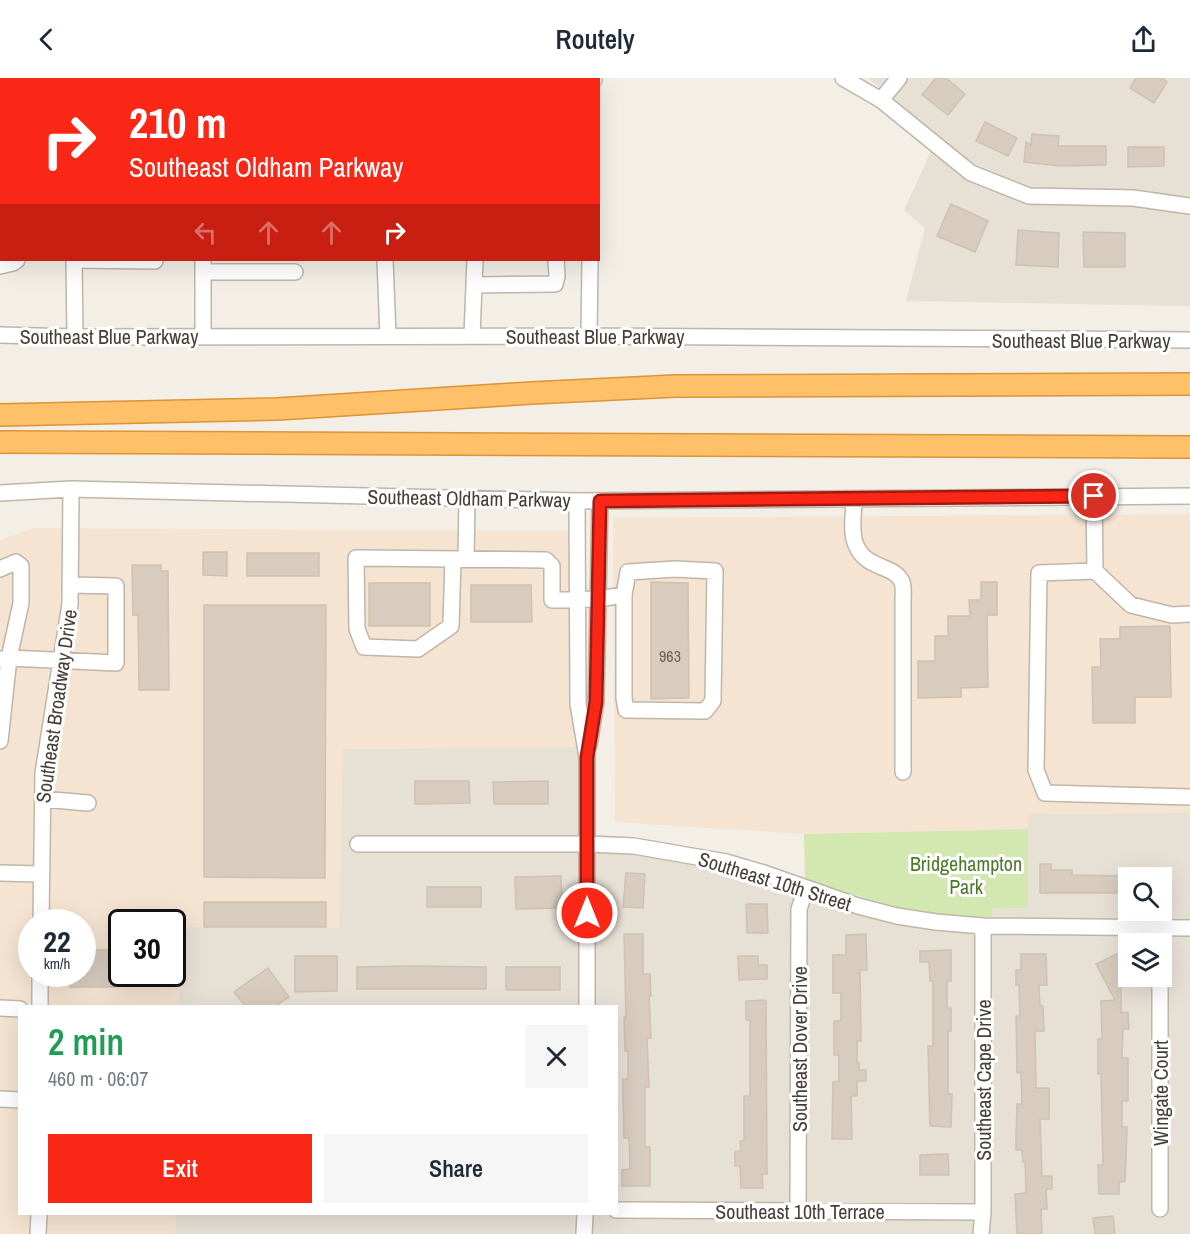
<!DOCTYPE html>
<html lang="en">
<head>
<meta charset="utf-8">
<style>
  body { margin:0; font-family:"Archivo Narrow",sans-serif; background:#f6f6f7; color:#1f2937; height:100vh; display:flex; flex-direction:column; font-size:22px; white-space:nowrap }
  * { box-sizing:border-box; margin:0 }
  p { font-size:20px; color:#747a83 }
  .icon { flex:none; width:33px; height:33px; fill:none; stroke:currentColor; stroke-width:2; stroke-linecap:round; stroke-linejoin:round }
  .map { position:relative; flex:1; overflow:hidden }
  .drawer { position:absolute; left:18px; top:927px; width:600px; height:210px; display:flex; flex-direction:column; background:#fff; border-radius:0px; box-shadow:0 6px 24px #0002 }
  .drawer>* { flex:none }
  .banner { position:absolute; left:0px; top:0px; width:600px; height:183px; box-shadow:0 6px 24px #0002; background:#fa2717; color:#fff; overflow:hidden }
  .buttons { position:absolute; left:1118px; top:789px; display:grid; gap:12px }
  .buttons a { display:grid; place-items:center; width:54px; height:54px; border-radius:0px; background:#fff; box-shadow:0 6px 24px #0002; font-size:30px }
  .speed { position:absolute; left:18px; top:831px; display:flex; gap:12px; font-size:30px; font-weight:700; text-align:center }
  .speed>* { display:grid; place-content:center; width:78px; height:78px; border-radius:50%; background:#fff; box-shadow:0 6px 24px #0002; line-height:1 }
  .speed small { font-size:15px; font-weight:400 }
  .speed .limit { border:3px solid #111; border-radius:9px; background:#fff; color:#111 }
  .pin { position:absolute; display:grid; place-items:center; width:51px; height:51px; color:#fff; margin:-26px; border:3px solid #fff; border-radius:50%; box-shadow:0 2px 6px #0007 }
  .me { position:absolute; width:66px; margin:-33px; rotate:0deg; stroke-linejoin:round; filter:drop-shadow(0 0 4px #0008) }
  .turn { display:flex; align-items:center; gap:21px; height:126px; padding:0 30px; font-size:27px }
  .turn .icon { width:78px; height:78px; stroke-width:2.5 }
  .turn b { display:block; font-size:42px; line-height:51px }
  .lanes { display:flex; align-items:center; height:57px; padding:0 30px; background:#0003; justify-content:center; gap:30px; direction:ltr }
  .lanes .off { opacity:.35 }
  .round { display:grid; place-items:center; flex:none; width:63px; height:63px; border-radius:0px; background:#f6f6f7 }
  .headline { display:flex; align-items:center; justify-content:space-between; height:102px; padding:0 30px }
  h1 { font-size:36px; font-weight:600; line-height:45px; color:#1e9e55 }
  .cta { display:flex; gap:12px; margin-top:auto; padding:12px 30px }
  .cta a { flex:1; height:69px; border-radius:0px; background:#fa2717; color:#fff; font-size:24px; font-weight:600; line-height:69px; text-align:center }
  .cta a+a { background:#f6f6f7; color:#1f2937 }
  header { display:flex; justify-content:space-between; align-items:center; height:78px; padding:0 30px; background:#fff; font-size:27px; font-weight:600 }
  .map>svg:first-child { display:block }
</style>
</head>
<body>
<header><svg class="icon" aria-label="back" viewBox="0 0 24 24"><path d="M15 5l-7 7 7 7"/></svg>Routely<svg class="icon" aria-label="share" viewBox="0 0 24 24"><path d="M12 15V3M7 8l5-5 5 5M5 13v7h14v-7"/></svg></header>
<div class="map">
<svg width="1190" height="1156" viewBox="0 0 1190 1156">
  <rect width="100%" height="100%" fill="#f3efe7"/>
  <!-- residential -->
  <path fill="#e7e0d5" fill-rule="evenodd" d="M868,0H1190V228L906,223L925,150L904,132L938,58Z
    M578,669L579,762L663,769L973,854L976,869L974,1156H175L176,1136H616V928H179L180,849L339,850L342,671Z
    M1190,735V1156H989L991,831L1028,830V736ZM1128,800H1161V832H1128ZM1128,866H1161V898H1128Z"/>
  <!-- commercial -->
  <path fill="#f5e4d2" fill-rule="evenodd" d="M1190,436V735L1028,736V751L804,756L615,744L613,440Z
    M33,450L569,453L570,627L578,669L343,671L339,850L180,849L179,928H20V1136H176L175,1156H0V462ZM32,844H82V896H32ZM122,844H172V896H122Z"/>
  <!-- green -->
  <path fill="#d3e8b0" d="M1028,751V830L992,831V839C927,844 866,819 805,802L804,756Z"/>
  <!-- building -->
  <path fill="#d8ccbf" stroke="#d0c1b0" stroke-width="1.5" d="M936,0H946L965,16L948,37L922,17Z
    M1136,0H1162L1167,4L1154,25L1130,10Z
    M985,44L1017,60L1008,78L976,63Z
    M1032,56L1059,58L1058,68H1106V87L1060,88L1024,84L1026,64L1031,67Z
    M1128,69H1164V88L1128,89Z
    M951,126L988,143L975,174L937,158Z
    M1018,152L1059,155L1058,189L1016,187Z
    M1083,154L1125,155V189H1084Z
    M203,474H227V498L203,497Z
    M247,475H319V498H247Z
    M132,487H161V493H168L169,612H139L138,537H133Z
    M651,504L688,505L689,620L651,621Z
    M981,504H997V537H987L988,609L961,610V619L918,620V583H935V558H948V538H970L969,522H981Z
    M369,505H430V548H369Z
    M471,507H531L532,544H471Z
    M204,527H326L325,800L204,799Z
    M1170,548L1171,619H1135V645H1093L1092,589H1101L1100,561H1120V549Z
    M415,703H469L470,725L415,726Z
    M548,703V726H494L493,704Z
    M1040,786H1051V792H1072V797L1128,798V815H1040Z
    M626,795L645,796L643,830L623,829Z
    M561,798L562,830L516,831L515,799Z
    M427,809H481V829H427Z
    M204,824H326V849H204Z
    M746,826H767L768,855H747Z
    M624,856H643V896H650L651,918H649L651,960H647L649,1009H645V1069H650V1108H622V1092L630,1091L629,1060H624L623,1016V1001H628V973H625L624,939H626Z
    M866,856L867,892H860L861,963H857V985H859V992H866V1003H857V1018H851L852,1061H832L833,1004L839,1003V977H834V943H841V915H833V877H846V857Z
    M82,872H115V909H70V896H82Z
    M951,872V903H947V930H951V953H948V1016H952L951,1049L930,1048L928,968H933V903H930L929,884H920V873Z
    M1121,874L1128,888V890L1123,893L1129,904L1121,908V935L1128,934L1129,951H1123L1122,980H1128V1023H1122V1049H1127L1125,1103L1119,1104V1116H1099L1098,1087H1103L1101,996H1098V961H1102L1101,923L1115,922L1096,886Z
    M1021,876H1046L1047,907H1039L1040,928H1043L1044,953H1035L1036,1010H1049V1041H1040L1042,1098H1052V1111H1046L1047,1131H1041L1042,1156H1017L1015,1116L1026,1115L1025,1084H1023L1022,1072H1016V1056L1017,1026H1022L1021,994L1017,995L1016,938H1020L1019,907H1016V892H1021Z
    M295,878H337V913L295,914Z
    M738,878H758V887H767V901L739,902Z
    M412,888L486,889V911H357V889Z
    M506,889H560V912H506Z
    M268,890L289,919L275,928H245L234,914Z
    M766,922L767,1096H762L763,1110H741L740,1088H735V1074L741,1073L740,1063L744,1062V1018H750V942H746V923Z
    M948,1076L949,1097H920V1077Z
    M1113,1138L1115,1156H1095L1093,1140Z"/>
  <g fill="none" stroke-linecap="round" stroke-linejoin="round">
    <!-- minor casing -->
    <g stroke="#bfb6a9" stroke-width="18">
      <path id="minor" d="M843,0L881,22L971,95L1029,118L1133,120L1190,128
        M594,2V0
        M0,16H2
        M881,22L899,0
        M0,57H2
        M0,150H2
        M74,182L155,183V182
        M74,182L75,259
        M203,182V258
        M385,182L388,258
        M0,188L13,185L17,182
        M203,194H295
        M474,207L555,206L557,198L556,182
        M0,257L75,259L589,258L1190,262
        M472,258L475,182
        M589,258L590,182
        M0,415L71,411L577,423L1190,418
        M1094,418L1095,493L1039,495L1036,692L1045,715L1190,719
        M854,421C854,435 850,454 856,467C866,492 894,486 902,504C904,509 903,518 903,523V694
        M577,423L578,626L587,679V928
        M453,481L451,548L418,571L364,569L357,551L356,480L546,482L552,488V522L598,521L624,517L628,494L675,491L715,493L713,623L705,633L626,632L624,620V517
        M466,481L467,420
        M0,491L16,484L21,488V525L9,580L0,581
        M1095,493L1131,527L1172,537L1190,536
        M0,663L9,580L116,585V508L70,507
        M589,667L596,624L600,423
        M42,721L88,725
        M358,766H587L634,768L726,784L764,795L858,828L897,838L936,844L983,848L1190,850
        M0,795L41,796
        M41,844L43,695L70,526L71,411
        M1160,850V866
        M1160,898V1131
        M40,928V896
        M0,930L20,931
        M0,1021L20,1022
        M616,1132L983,1134
        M798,1133L799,831L806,810
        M38,1156L39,1136
        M584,1156L585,1136
        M981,1156L983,1134V848"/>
    </g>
    <!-- highway casing -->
    <g stroke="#de9337" stroke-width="24">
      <path id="highway" d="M0,337L277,331L532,315L675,308L1190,306
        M0,364L1190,369"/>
    </g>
    <!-- minor -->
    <use href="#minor" stroke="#fff" stroke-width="15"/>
    <!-- highway -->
    <use href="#highway" stroke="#fec068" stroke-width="21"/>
  </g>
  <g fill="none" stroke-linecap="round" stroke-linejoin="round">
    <!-- route casing -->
    <g stroke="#a2190f" stroke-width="15">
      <path id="route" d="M587,835V679L596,624L600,423L1094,418"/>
    </g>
    <!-- route -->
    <use href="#route" stroke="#fa2717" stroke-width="10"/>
  </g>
  <g text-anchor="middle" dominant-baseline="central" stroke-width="6" stroke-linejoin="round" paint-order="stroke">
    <!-- number labels -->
    <g font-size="16" fill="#6b6258">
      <text x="670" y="578">963</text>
    </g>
    <!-- street labels -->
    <g font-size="20" fill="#473f36" stroke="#fff">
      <text x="109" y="258">Southeast Blue Parkway</text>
      <text x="595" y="258">Southeast Blue Parkway</text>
      <text x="1081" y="262">Southeast Blue Parkway</text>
      <text transform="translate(469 420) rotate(1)">Southeast Oldham Parkway</text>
      <text transform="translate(56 628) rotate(-82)">Southeast Broadway Drive</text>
      <text transform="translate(775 803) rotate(17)">Southeast 10th Street</text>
      <text transform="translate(799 971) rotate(-90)">Southeast Dover Drive</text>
      <text transform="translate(983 1002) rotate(-90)">Southeast Cape Drive</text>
      <text transform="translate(1160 1015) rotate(-90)">Wingate Court</text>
      <text x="800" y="1133">Southeast 10th Terrace</text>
    </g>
    <!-- park labels -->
    <g font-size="20" fill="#4e7929" stroke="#fff">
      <text x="966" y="785">Bridgehampton<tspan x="966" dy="23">Park</tspan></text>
    </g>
  </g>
</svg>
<div class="buttons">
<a><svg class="icon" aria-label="search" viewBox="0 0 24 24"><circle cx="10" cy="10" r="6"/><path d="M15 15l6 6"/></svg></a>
<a><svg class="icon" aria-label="layers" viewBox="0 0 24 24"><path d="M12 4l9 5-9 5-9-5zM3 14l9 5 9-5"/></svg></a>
</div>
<div class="speed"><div>22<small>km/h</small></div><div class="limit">30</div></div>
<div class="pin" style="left:1094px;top:418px;background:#d93025"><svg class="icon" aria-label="arrive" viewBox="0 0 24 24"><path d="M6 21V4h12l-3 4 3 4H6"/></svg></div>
<svg class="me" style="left:587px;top:835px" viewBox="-20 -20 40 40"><circle r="17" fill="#fa2717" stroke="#fff" stroke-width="3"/><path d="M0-11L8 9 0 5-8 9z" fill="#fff"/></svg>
<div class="banner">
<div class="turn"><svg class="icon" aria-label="right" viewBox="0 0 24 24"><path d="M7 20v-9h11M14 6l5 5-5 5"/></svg><div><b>210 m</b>Southeast Oldham Parkway</div></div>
<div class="lanes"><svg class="icon off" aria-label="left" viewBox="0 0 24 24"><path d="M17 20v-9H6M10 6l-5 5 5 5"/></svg><svg class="icon off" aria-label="ahead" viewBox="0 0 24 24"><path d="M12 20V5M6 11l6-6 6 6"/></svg><svg class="icon off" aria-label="ahead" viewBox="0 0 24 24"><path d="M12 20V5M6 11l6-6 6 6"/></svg><svg class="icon" aria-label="right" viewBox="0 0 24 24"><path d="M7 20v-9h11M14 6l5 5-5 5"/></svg></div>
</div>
<section class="drawer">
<div class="headline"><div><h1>2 min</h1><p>460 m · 06:07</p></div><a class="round"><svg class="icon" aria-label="close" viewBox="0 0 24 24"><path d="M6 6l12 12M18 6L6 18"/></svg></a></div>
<div class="cta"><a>Exit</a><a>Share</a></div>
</section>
</div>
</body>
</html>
